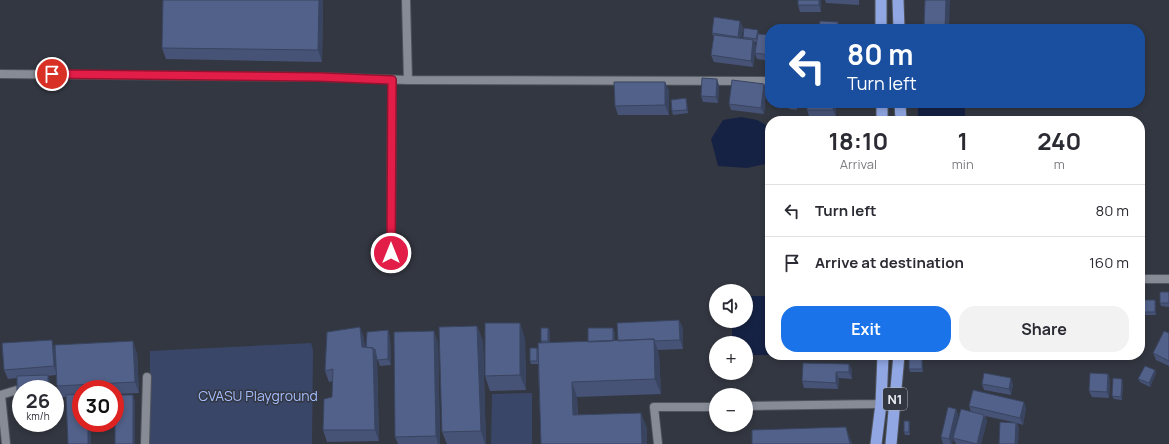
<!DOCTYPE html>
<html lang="en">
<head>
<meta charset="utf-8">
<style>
  body { margin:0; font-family:Manrope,sans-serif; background:#f2f2f3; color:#2b2b33; height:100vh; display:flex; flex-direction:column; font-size:15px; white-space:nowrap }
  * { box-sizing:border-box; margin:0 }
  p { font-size:13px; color:#7c7c81 }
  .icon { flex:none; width:22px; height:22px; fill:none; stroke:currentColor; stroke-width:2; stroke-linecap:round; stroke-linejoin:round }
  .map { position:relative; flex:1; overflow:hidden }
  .drawer { position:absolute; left:765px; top:116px; width:380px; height:244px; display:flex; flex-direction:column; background:#fff; border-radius:16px; box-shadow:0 2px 6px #0003 }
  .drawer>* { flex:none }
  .top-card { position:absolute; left:765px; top:24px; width:380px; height:84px; border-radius:16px; box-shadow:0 2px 6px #0003; background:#1a4fa0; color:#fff; overflow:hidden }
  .tools { position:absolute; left:709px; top:284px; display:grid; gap:8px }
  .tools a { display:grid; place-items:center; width:44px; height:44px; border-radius:50%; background:#fff; box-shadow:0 2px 6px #0003; font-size:20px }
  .speed { position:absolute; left:12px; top:380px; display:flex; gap:8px; font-size:20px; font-weight:700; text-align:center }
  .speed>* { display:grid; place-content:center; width:52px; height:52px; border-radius:50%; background:#fff; box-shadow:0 2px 6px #0003; line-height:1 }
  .speed small { font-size:10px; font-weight:400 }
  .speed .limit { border:6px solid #d22; background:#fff; color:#111 }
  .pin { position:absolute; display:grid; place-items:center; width:34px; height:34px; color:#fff; margin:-17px; border:2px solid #fff; border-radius:50%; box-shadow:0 1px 4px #0007 }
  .me { position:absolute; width:44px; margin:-22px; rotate:0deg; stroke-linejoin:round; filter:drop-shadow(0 0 3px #0008) }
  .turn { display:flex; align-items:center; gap:14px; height:84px; padding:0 16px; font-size:18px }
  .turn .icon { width:52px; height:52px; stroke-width:2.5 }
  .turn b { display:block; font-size:28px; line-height:34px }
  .eta { display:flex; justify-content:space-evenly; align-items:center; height:68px; text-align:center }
  .eta b { font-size:24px; font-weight:700; line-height:28px }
  .button { display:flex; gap:8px; margin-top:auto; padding:8px 16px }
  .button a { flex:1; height:46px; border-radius:16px; background:#1a73e8; color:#fff; font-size:16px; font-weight:700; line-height:46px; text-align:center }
  .button a+a { background:#f2f2f3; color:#2b2b33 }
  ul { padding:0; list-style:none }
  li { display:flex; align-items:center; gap:12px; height:52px; padding:0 16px; border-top:1px solid #e1e1e2 }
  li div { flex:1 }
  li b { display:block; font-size:15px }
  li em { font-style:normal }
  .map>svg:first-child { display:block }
</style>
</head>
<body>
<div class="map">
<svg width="1169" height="444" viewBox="0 0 1169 444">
  <rect width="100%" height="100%" fill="#333741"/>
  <!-- green -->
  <path fill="#394667" d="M311,343L313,350L312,444H150V351Z
    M532,393V444H491L492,394Z"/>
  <!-- water -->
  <path fill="#162244" d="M918,106L965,107V121H918Z
    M741,117L757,120L770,127V163L747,168L718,166L711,139L723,120Z
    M746,296H770V355H746V343H732V321H746Z"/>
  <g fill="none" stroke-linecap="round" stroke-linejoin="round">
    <!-- minor casing -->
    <g stroke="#50545c" stroke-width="10">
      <path id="minor" d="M406,0L408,80
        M0,74L319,77L408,80L770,81
        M391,253L392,80
        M1140,279H1169
        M746,406L875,404L895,402
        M6,444L1,395L17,390
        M145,444L147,377
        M658,444L654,407H716"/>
    </g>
    <!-- trunk casing -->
    <g stroke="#50545c" stroke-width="13">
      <path id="trunk" d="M881,0V29
        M898,0L899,29
        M882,103V121
        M900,103L901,121
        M876,444L881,404L883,355
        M891,444L899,355"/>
    </g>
    <!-- minor -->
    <use href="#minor" stroke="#868b96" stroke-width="8"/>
    <!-- trunk -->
    <use href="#trunk" stroke="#90a7e4" stroke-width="11"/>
  </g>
  <!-- wall -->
  <path fill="#475376" d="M163,0H323L322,62L166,59L162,48Z
    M798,0H821V12H800L798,5Z
    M825,0H859V5L826,3Z
    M925,0L949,29H925L924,27Z
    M743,27L741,39H744L743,37L759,33V34L770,35V61L757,59L755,53L756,42H754L756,47L753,67L714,62L711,55L714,38L712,33Z
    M717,79L719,86L718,103L703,102L701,96Z
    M665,82L669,91V115H618L615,106Z
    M764,84L766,90L764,114L731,110L729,104Z
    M687,102L688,113L673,115L672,111Z
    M788,103H797V110L789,109L788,106Z
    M807,103H836V117L809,116L807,110Z
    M1169,292V307L1161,306L1160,303Z
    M1140,300H1155L1156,304V315H1140Z
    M679,320L683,329V349L657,350L659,355L661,394L577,397L578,415L647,428V444H541L538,364H531L530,361L542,343L541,341L548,328L550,331V343L588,342L613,328L615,334V341H618Z
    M477,326L483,341L486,444H447L442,432Z
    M360,327L364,339L365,347H366L388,330L390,337L391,365L380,366L376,355H375L377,359L379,441L327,442L323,430L332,397L333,381L329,382L325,371Z
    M434,331L438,343L440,444H398L395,437Z
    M1169,333V366L1156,360L1153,353Z
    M525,338L526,390L490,391L485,376Z
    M55,348L137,353L139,393L115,394V389H81V423H91V444H68L66,397H61L57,386L56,375L48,376L50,382V389H21V402H20L17,396V378L8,379L4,370Z
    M923,362V372H910L909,369Z
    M849,364L852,370V379L839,378L838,389L804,388L802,381Z
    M1155,370L1156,373L1150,387L1140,382L1138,379Z
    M1108,374L1110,380L1109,398L1092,397L1089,391Z
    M1123,382L1122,400L1114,399L1112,396Z
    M982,384H1013L1011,395L984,390Z
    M969,406L1026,408L1023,425L1017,423L1019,429L1013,422L985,416L987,421L981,444H956L953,438L971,412Z
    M956,409L958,415L952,444H943L941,437Z
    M909,421L910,424V435H905L904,432Z"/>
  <!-- shaded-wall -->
  <path fill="#394460" d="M319,0H323L322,62L318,50Z
    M819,0H821V12L819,5Z
    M946,0H950L949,29H946L945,28Z
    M740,21L743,27L741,43L738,37Z
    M838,22L840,29H837Z
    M753,40L756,47L753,67L751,61Z
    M717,79L719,86L718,103L716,97Z
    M665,82L669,91V115L665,105Z
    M764,84L766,90L764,114L761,108Z
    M686,98L687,102L688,113L687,110Z
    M796,103H797V110L796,106Z
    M834,103H836V117L833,110Z
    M1155,300L1156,304V315L1155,312Z
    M679,320L683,329V349L680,340Z
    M520,323L525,338L526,390L520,375Z
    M477,326L483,341L486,444H485L481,431Z
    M360,327L364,339L366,359L362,347Z
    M548,328L550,331V344L548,341Z
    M613,328L615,334V348L613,342Z
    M388,330L390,337L391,365L388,359Z
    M434,331L438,343L440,444H438L436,436Z
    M654,339L659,355L661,394L655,379Z
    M52,340L55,349L57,375L54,366Z
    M133,341L137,353L139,393L135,382Z
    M373,348L377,359L379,441L375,430Z
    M922,359L923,362V372L922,369Z
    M849,364L852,370V379L849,372Z
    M1155,370L1156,373L1150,387L1149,383Z
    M836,372L839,378L838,389L836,383Z
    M1108,374L1110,380L1109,398L1107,392Z
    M48,375L50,382V389H48Z
    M1011,378L1013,384L1011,395L1009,389Z
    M1122,379L1123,382L1122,400L1121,397Z
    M572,382L577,397L578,430L573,415Z
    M133,395L135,401V444H133Z
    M1024,402L1026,408L1023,425L1020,418Z
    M956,409L958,415L952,444H951L949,439Z
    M641,413L647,428V444H642Z
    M984,415L987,421L981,444H977Z
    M909,421L910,424V435L909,432Z
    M88,423H91V444H88Z
    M1016,423L1019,429L1018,444H1015Z
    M846,427L852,443V444H850Z"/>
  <!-- building -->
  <path fill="#526189" stroke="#394460" d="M163,0H319L318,50L162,48Z
    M798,0H819V5H798Z
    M925,0H946L945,28L924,27Z
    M714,17L740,21L738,37L712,33Z
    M820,21L838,22L837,29H819Z
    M744,28L758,30L756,39L743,37Z
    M758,34L770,35V55L755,53Z
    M714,35L753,40L751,61L711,55Z
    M702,78L717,79L716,97L701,96Z
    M732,80L764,84L761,108L729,104Z
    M614,82H665V105L615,106Z
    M686,98L687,110L672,111L671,100Z
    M788,103H796V106H788Z
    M807,103H834L833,110H807Z
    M1160,292H1169V303H1160Z
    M1140,300H1155V312H1140Z
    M679,320L680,340L654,341V339L618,341L617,323Z
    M485,323H520V375L485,376Z
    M477,326L481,431L442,432L439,327Z
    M360,327L362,347L373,348L375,430H323L324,399L332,397L333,369L325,371L327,332Z
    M541,328H548V341H541Z
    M588,328H613V341L588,342Z
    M388,330V359L377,360L375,349H373V348L366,347L367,332Z
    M434,331L436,436L395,437L394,332Z
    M1164,331L1169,333V361L1153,353Z
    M654,339L655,379L572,382L573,415L641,413L642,444H541L538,343Z
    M52,340L54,366L4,370L2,343Z
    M133,341L135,382L57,386L55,345Z
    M530,348H537V361H530Z
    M909,359H922V369H909Z
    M803,363L849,364V372H836V383L802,381Z
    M1145,366L1155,370L1149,383L1138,379Z
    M984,373L1011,378L1009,389L982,384Z
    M1090,373L1108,374L1107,392L1089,391Z
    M48,375V389H21V396H17V376Z
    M1113,378L1122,379L1121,397L1112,396Z
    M973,390L1024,402L1020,418L969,406Z
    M81,394V423H88V444H68L66,395Z
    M115,395H133V444H115Z
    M948,407L956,409L949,439L941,437Z
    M961,409L984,415L977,444L953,438Z
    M904,421H909V432H904Z
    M1000,422L1016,423L1015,444H999Z
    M846,427L850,444H752V430Z"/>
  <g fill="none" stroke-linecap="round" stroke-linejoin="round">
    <!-- route casing -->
    <g stroke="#92132f" stroke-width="10">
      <path id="route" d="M52,74L319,77L392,80L391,253"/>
    </g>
    <!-- route -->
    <use href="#route" stroke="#e11d48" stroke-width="7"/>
  </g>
  <g text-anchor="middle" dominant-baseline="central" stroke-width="3" stroke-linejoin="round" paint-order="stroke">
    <!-- shield labels -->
    <rect fill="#333741" stroke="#b1b4bc" stroke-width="1" x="883" y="388" width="24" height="22" rx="3"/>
    <g font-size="13" font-weight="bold" fill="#e7eaf1">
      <text x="895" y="399">N1</text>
    </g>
    <!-- park labels -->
    <g font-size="14" fill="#a3bcfd" stroke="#333741">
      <text x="258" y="395">CVASU Playground</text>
    </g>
  </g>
</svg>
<div class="tools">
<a><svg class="icon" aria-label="sound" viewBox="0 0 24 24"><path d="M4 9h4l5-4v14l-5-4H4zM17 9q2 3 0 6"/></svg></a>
<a>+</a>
<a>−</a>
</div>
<div class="speed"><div>26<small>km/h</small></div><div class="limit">30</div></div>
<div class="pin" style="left:52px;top:74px;background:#d93025"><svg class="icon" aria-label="arrive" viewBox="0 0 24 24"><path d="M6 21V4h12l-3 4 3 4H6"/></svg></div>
<svg class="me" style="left:391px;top:253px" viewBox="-20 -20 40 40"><circle r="17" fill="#e11d48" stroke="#fff" stroke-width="3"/><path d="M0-11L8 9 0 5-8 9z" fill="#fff"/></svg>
<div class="top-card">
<div class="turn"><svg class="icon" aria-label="left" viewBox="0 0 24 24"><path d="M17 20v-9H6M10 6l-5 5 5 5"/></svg><div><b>80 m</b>Turn left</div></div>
</div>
<section class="drawer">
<div class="eta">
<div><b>18:10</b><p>Arrival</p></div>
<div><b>1</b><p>min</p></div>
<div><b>240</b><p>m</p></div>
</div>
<ul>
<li><svg class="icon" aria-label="left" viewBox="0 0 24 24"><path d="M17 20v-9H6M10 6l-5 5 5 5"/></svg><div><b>Turn left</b></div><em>80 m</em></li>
<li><svg class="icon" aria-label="arrive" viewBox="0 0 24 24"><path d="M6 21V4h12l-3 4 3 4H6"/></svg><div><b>Arrive at destination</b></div><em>160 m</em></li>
</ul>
<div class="button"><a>Exit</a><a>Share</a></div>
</section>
</div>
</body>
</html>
